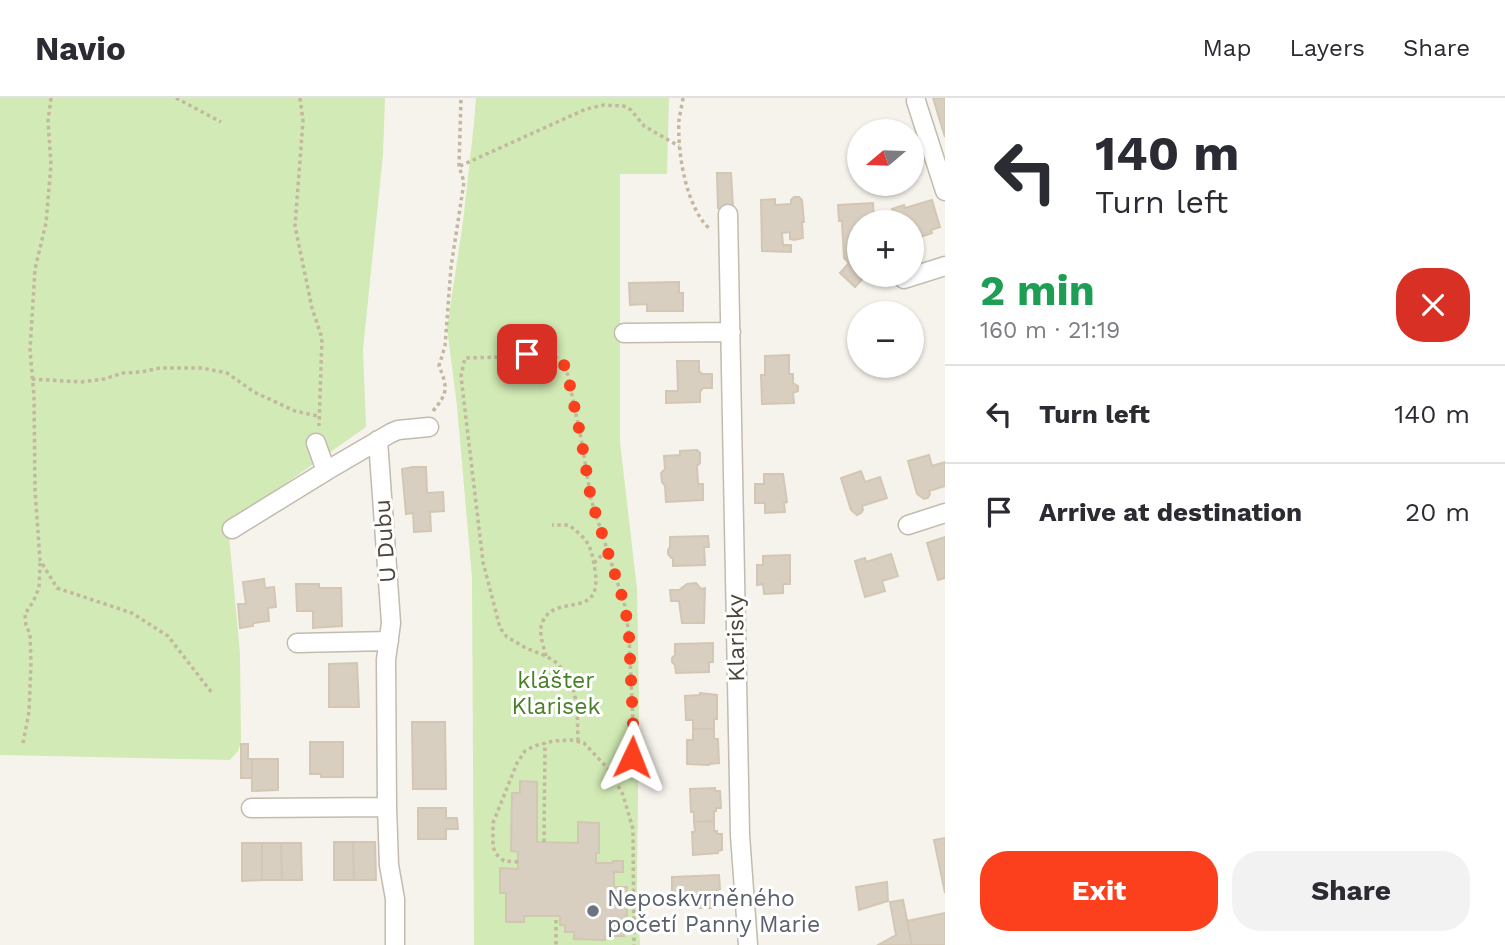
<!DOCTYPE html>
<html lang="en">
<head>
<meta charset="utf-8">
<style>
  body { margin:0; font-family:"Work Sans",sans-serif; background:#f2f2f3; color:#2b2b33; height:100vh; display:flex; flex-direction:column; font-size:26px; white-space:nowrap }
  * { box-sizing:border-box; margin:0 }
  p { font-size:23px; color:#7c7c81 }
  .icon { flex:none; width:38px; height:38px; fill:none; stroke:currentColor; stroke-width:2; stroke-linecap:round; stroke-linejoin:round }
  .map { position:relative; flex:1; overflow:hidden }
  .sheet { display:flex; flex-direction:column; background:#fff; width:560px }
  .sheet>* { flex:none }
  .guide { background:#fff; color:#2b2b33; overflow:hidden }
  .needle { width:46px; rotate:251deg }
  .fabs { position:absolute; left:847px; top:21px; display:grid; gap:14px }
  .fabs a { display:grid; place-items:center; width:77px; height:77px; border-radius:50%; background:#fff; box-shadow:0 2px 5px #0004; font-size:35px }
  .pin { position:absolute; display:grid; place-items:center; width:60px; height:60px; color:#fff; margin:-30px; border-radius:14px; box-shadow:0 4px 10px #0006 }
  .me { position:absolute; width:77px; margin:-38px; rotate:2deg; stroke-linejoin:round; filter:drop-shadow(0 0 5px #0008) }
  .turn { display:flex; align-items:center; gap:24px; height:147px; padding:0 35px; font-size:32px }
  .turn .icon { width:91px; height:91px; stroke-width:2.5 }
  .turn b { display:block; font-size:49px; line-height:60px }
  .round { display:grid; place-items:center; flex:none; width:74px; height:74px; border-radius:28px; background:#f2f2f3 }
  .summary { display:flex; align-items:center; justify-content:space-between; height:119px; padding:0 35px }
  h1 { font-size:42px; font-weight:700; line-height:52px; color:#1e9e55 }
  .primary-button { display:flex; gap:14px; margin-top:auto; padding:14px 35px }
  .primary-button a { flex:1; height:80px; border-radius:28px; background:#fc3f1d; color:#fff; font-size:28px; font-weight:700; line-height:80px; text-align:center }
  .primary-button a+a { background:#f2f2f3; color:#2b2b33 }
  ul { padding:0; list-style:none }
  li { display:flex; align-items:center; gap:21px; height:98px; padding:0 35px; border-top:2px solid #e1e1e2 }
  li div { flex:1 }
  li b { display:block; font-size:26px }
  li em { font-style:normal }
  header { display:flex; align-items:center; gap:42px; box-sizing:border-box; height:98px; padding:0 35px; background:#fff; border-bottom:2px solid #e1e1e2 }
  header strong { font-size:33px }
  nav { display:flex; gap:38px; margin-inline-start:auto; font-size:24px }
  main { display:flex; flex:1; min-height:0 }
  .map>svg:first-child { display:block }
</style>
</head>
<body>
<header>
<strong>Navio</strong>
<nav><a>Map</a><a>Layers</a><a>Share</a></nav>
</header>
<main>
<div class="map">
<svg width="945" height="847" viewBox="0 0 945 847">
  <rect width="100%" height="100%" fill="#f6f3ec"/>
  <!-- green -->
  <path fill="#d2eab5" d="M0,0H385L383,57L363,251L366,329L228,426L240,555L241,644L238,653L230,662L0,657Z
    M476,0H669L667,76H620V344L637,491L639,600L637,790L640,847H474L472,480L457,308L447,230L463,124L474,25Z"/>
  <!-- building -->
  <path fill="#d8cfc1" stroke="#d3c7b4" stroke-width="2" d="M933,0H945V39Z
    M717,75H731L733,110H718Z
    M794,99H799L802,102L804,124H802L803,140L794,142L790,141V134L782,135L783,147H791V154L762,153L761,102L775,101V107L791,106V102Z
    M932,102L940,129L931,132L932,135L914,141L917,150L912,152V124H896L892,111L904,107L905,110Z
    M873,105L874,124H859V177H866L855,189L840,175L849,165L844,160L842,123H839L838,107Z
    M679,184V195H683V213H647V206L630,207L629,185Z
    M789,257V276H793V285L798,288V293L793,295L794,305L762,306L761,277H765V258Z
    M677,263H699V273L702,276H712V290H703L700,294V304L666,305V293H678Z
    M697,352L700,355V365L697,368L698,386H703V402L666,404L665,388L662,384L661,375L665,371L664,358L680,357V353Z
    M929,357L932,368L945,364V388L929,393L930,396L928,400L924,401L917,396L908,363Z
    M413,369H426L427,395L443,394L444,413L430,414L431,433L414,434L413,415L406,416L402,371Z
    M861,373L865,384L880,379L887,400L862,408L863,412L861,415L857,417L851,412L841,380Z
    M764,376H783L787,404L784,405L785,414L765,415V405H755V386H764Z
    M708,438L709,449H704L705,467L673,468V460H671L668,456V452L670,449V439Z
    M945,439V480L938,482L927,445Z
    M891,456L898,478L882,483L885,493L865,499L855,463L865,460L866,464Z
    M790,457V486H783V495L764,496L763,486L757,487V467H763V458Z
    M264,481L265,490L274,489L276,509L268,510L269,523L253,525V528L240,530L238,506H246L243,484Z
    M696,485L701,491L705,490L704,525H682L679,503H671L670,492H679L687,486Z
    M296,486H319V490H341L342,528L313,530V513H297Z
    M713,545V564H709V574L676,575L675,567L672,564V560L675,557V546Z
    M357,565L359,609H329V566Z
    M700,595L717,597V621H714V631H693V622H686L685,598L700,597Z
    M412,624H445L446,691H413Z
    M693,631H714V641H718L719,665L709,666V667L687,666V642H693Z
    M310,644H343V679H321V676H310Z
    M241,646H248V661H252V680H241Z
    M252,661H278V692L252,693Z
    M520,683L537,684V744L578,745V724L599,725V755H596V765H613V763H623V774H614V789H627V818H625L624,838H605V842L574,841V834H565V827H560V818H524V824H506V795H500V770L518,771V754L511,753L512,695H520Z
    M715,690V693H720L721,710H716V713H714V723L694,724V714H691L690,691Z
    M418,710H446V720H457L458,731H446V741H418Z
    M714,723V733H717V736H722V752L718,753V755L693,757L692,734H695L694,724Z
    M945,740V795L934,742Z
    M334,744H353L354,782H334Z
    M353,744H375L376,782H354Z
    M242,745H262V782L242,783Z
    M262,745H281L282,782H262Z
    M281,745H301L302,782H282Z
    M719,777L720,791L717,792V799H714L715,810H695V807L672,808V779Z
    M887,784L888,803L859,812L856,789Z
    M903,802L912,847H878L896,837L890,804Z
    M945,815V847H912L907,823Z"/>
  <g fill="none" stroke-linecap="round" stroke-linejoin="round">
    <!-- minor casing -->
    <g stroke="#c2bbae" stroke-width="21">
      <path id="minor" d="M916,3L945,93
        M728,116L740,737L748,847
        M904,181L945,168
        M624,235L731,234
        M378,342L391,525L386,562L387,709L389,767L395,801V847
        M316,345L326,373
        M908,427L945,415
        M232,431L326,373L391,335L398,332L429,329
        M297,545L389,543
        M251,710L387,709"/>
    </g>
    <!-- path -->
    <path stroke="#c4b79f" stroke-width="3.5" stroke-dasharray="3.5 3.5" stroke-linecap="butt" d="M51,0L48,23L51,67L46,125L35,171L30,252L34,298L35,392L40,462L57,490L132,515L168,538L212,595
      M176,0L221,24
      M300,0L303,23L295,128L312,210L322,240L319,328
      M683,0C682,7 680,15 679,22C677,54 686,111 711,132
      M460,68L586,11L604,7L624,8L631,12L644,28L679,48
      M32,281L81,284L104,281L123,275L141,274L160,270H202L227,275L254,294L295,313L318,318
      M433,313C448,295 448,290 439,268L445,248L451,169L464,84L459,68L461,0
      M594,465L607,452
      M546,558C543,546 537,532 544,521C558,496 603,522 595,472C591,447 589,443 569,427H552
      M578,643L577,607L571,582L557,565L546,558L526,550L514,543L507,539L500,530L483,464L461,278L465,260L503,259L550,253L566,269L581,340L591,401L625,508L629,538L633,625L632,659L626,667L610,673
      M23,645L29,614L31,565L30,536L26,527L25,516L33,504L39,490L40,465
      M544,744L545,645
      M518,764L504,763L496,756L493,749V725L517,665L525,653L534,648L553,643L571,642L584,645L610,673L623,697L633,731L634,847
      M556,822V847"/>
    <!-- minor -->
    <use href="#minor" stroke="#fff" stroke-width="18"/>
  </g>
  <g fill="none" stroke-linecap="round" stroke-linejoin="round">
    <!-- route -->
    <path stroke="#fc3f1d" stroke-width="12" stroke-dasharray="0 21.6" d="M527,256L550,253L566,269L581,340L591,401L625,508L629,538L633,625L632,659"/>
  </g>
  <!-- markers -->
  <circle fill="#6b7280" stroke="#fff" stroke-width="2.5" cx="593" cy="813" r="7"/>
  <g text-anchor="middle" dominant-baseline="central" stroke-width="6" stroke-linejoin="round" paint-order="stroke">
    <!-- street labels -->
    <g font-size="23" fill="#4b4439" stroke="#fff">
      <text transform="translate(385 443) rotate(-94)">U Dubu</text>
      <text transform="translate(736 540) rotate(-91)">Klarisky</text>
    </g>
    <!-- park labels -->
    <g font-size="23" fill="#4a7f2a" stroke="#fff">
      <text x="556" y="582">klášter<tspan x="556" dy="26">Klarisek</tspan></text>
    </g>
    <!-- worship labels -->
    <g font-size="23" fill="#5b616d" stroke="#fff" text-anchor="start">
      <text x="607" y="800">Neposkvrněného<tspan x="607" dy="26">početí Panny Marie</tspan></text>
    </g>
  </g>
</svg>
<div class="fabs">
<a><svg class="needle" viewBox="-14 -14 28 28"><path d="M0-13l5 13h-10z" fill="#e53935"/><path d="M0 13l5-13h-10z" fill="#7c7c81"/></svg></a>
<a>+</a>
<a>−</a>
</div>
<div class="pin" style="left:527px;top:256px;background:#d93025"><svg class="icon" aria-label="arrive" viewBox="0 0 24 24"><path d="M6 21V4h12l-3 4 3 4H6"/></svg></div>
<svg class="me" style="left:632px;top:659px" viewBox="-20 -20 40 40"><path d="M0-17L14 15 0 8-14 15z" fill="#fc3f1d" stroke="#fff" stroke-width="4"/></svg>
</div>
<section class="sheet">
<div class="guide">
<div class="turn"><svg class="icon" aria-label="left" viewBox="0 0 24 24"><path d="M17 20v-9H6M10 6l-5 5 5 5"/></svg><div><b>140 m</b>Turn left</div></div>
</div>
<div class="summary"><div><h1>2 min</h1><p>160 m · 21:19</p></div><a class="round" style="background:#d93025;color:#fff"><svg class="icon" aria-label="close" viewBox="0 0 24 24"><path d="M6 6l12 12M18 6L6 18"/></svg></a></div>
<ul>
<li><svg class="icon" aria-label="left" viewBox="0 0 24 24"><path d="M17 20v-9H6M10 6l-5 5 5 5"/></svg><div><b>Turn left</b></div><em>140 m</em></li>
<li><svg class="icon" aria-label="arrive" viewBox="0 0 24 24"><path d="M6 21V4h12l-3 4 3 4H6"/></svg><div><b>Arrive at destination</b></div><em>20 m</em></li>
</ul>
<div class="primary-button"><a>Exit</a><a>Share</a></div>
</section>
</main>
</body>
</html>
